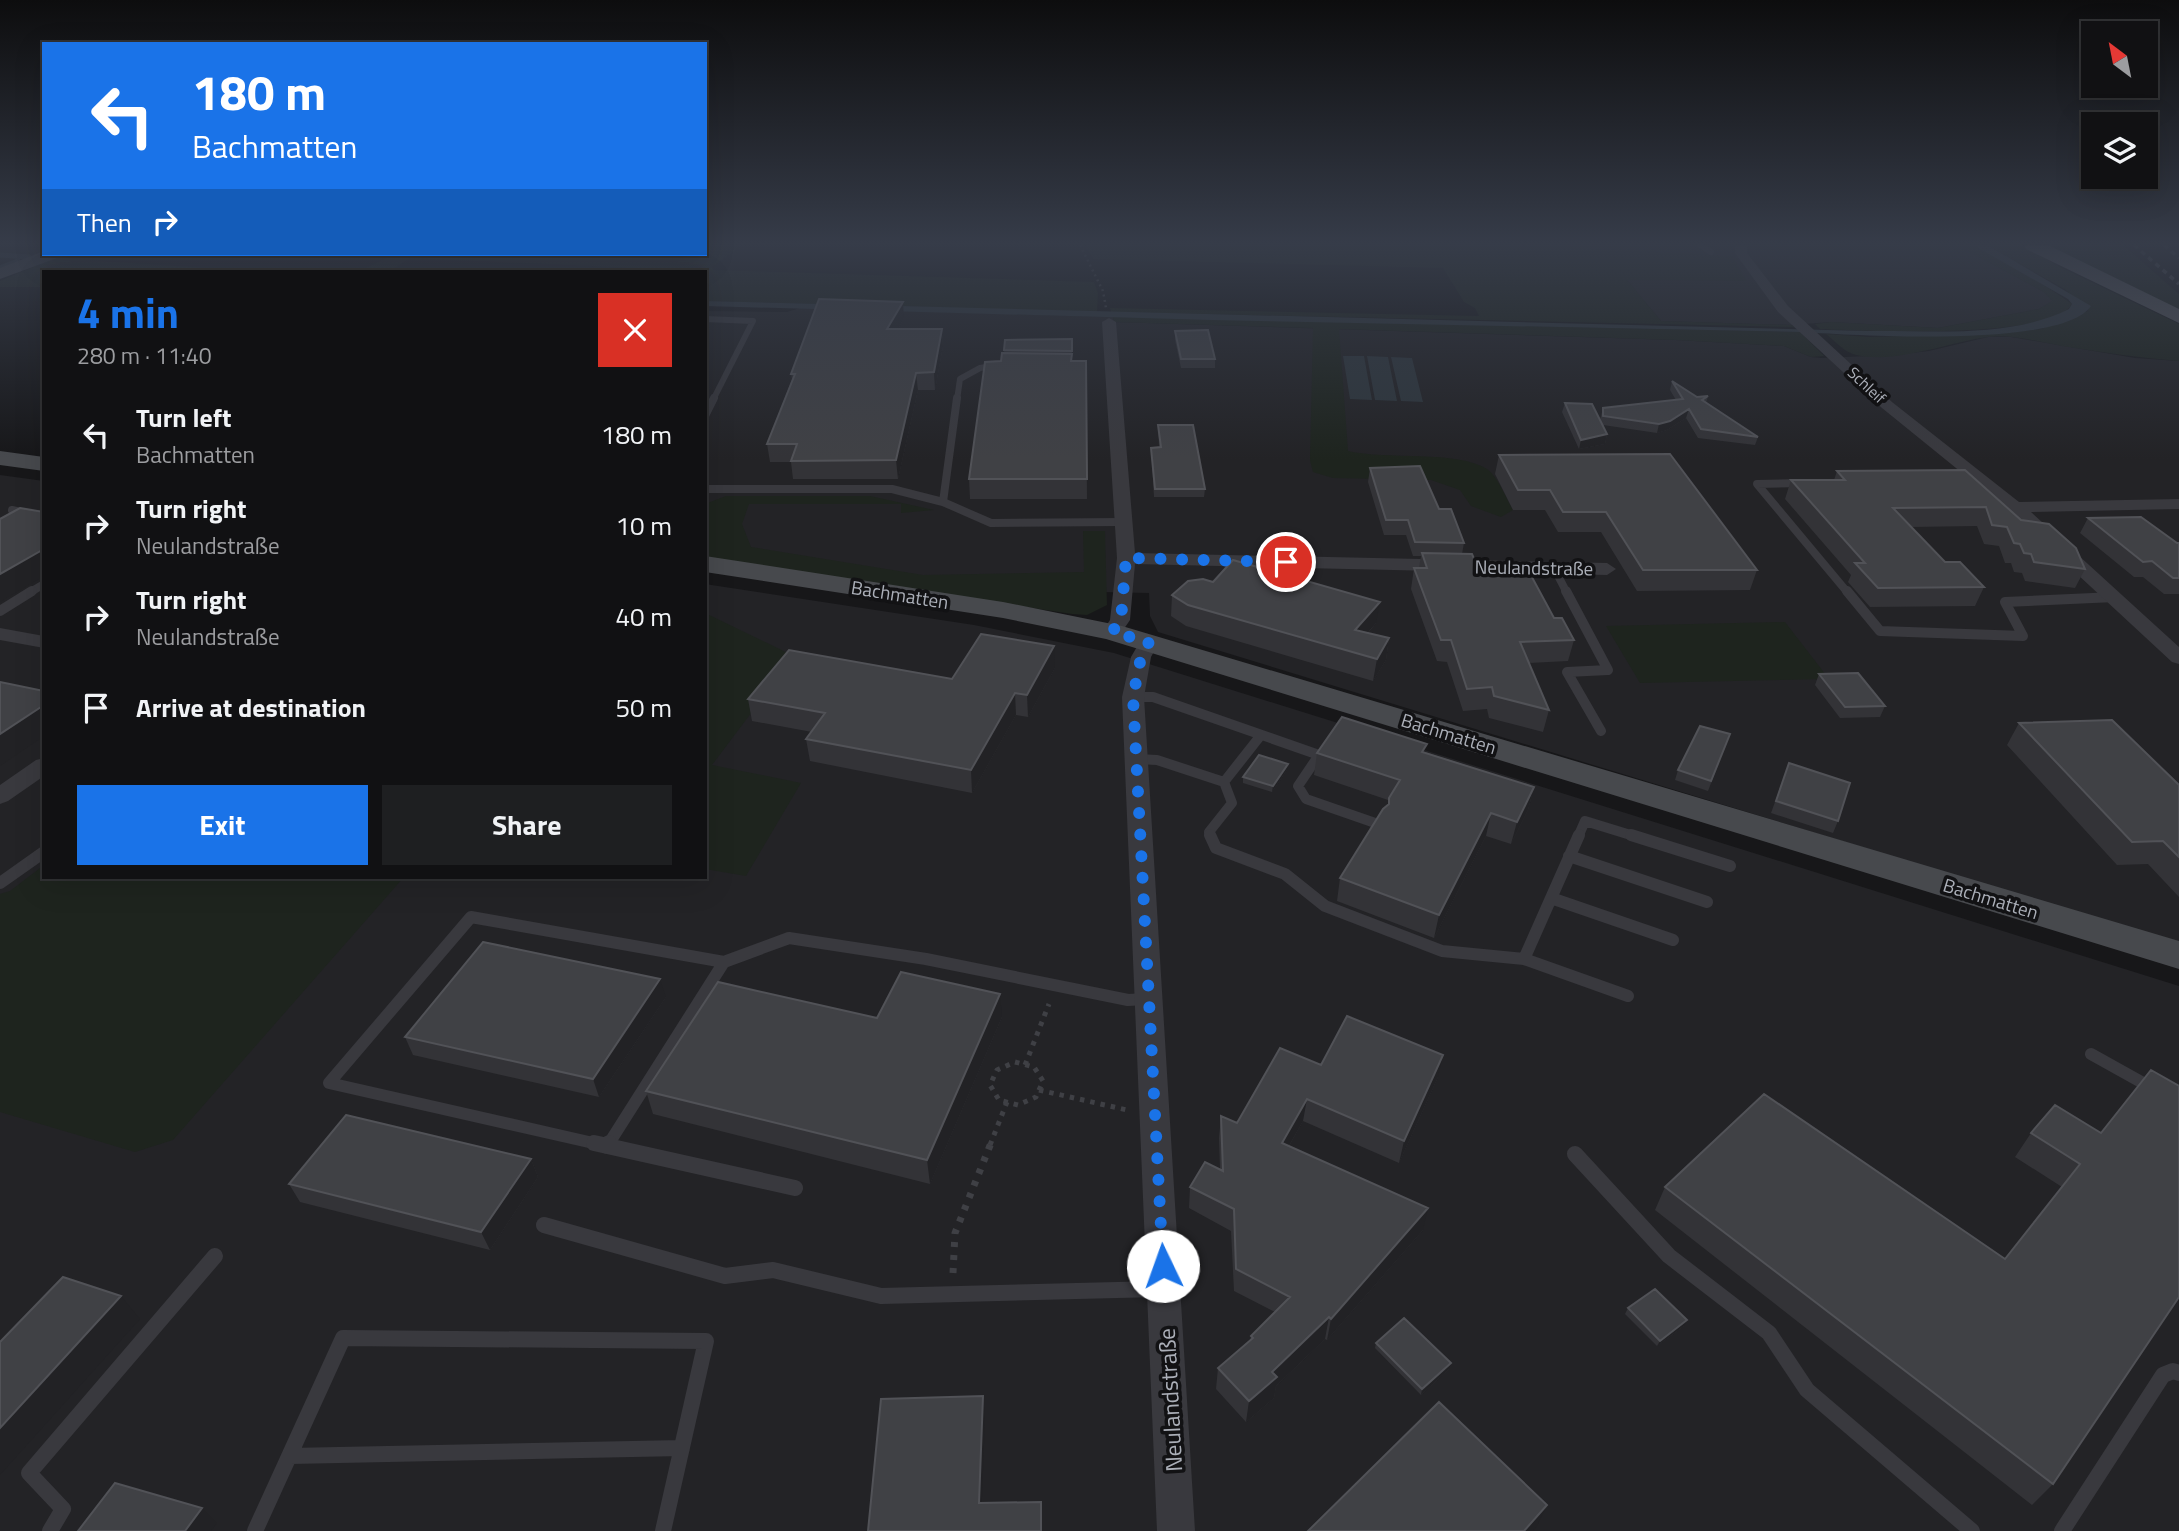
<!DOCTYPE html>
<html lang="en">
<head>
<meta charset="utf-8">
<style>
  body { margin:0; font-family:"Titillium Web",sans-serif; background:#1e1f21; color:#f1f3f6; height:100vh; display:flex; flex-direction:column; font-size:26px; white-space:nowrap }
  * { box-sizing:border-box; margin:0 }
  p { font-size:23px; color:#9c9da0 }
  .icon { flex:none; width:38px; height:38px; fill:none; stroke:currentColor; stroke-width:2; stroke-linecap:round; stroke-linejoin:round }
  .map { position:relative; flex:1; overflow:hidden }
  .side { position:absolute; left:42px; top:270px; width:665px; height:609px; display:flex; flex-direction:column; background:#111113; border-radius:0px; box-shadow:0 7px 28px #0002,0 0 0 2px #303133 }
  .side>* { flex:none }
  .banner { position:absolute; left:42px; top:42px; width:665px; height:214px; border-radius:0px; box-shadow:0 7px 28px #0002,0 0 0 2px #303133; background:#1a73e8; color:#fff; overflow:hidden }
  .needle { width:46px; rotate:328deg }
  .tools { position:absolute; left:2081px; top:21px; display:grid; gap:14px }
  .tools a { display:grid; place-items:center; width:77px; height:77px; border-radius:0px; background:#111113; box-shadow:0 7px 28px #0002,0 0 0 2px #303133; font-size:35px }
  .pin { position:absolute; display:grid; place-items:center; width:60px; height:60px; color:#fff; margin:-30px; border:4px solid #fff; border-radius:50%; box-shadow:0 2px 7px #0007 }
  .me { position:absolute; width:77px; margin:-38px; rotate:357deg; stroke-linejoin:round; filter:drop-shadow(0 0 5px #0008) }
  .turn { display:flex; align-items:center; gap:24px; height:147px; padding:0 35px; font-size:32px }
  .turn .icon { width:91px; height:91px; stroke-width:2.5 }
  .turn b { display:block; font-size:49px; line-height:60px }
  .then { display:flex; align-items:center; height:66px; padding:0 35px; background:#0003; gap:14px; font-size:26px }
  .round { display:grid; place-items:center; flex:none; width:74px; height:74px; border-radius:0px; background:#1e1f21 }
  .headline { display:flex; align-items:center; justify-content:space-between; height:119px; padding:0 35px }
  h1 { font-size:42px; font-weight:700; line-height:52px; color:#1a73e8 }
  .primary-button { display:flex; gap:14px; margin-top:auto; padding:14px 35px }
  .primary-button a { flex:1; height:80px; border-radius:0px; background:#1a73e8; color:#fff; font-size:28px; font-weight:700; line-height:80px; text-align:center }
  .primary-button a+a { background:#1e1f21; color:#f1f3f6 }
  ul { padding:0; list-style:none }
  li { display:flex; align-items:center; gap:21px; height:91px; padding:0 35px }
  li div { flex:1 }
  li b { display:block; font-size:26px }
  li em { font-style:normal }
  .map>svg:first-child { display:block }
</style>
</head>
<body>
<div class="map">
<svg width="2179" height="1531" viewBox="0 0 2179 1531">
  <rect width="100%" height="100%" fill="#171719"/>
  <!-- built -->
  <path fill="#232326" d="M1517,245H1957L2044,292L2053,301L2039,309L1938,328L1831,322L1791,325L1661,321L1626,279L1732,257Z
    M800,308L1113,317L1114,322L1676,340L1784,346L1811,357L1821,358L1893,355L1929,351L1988,337H2011L2135,358L2179,361V944L1158,632L1150,616L1149,593L909,588L705,555V311L787,312Z
    M0,475L44,481V877H705V584L974,625L1114,653L2179,986V1531H0Z"/>
  <!-- green -->
  <path fill="#1e241e" d="M705,245H742L712,267L713,270L1094,282L1098,293L1097,312L705,301V271L410,258L390,271H360L395,254H705Z
    M1085,245H1517L1732,256L1747,281L1627,280L1661,321L1791,325L1794,327L1111,312L1110,308L1479,316L1475,308L1464,302L1443,268L1093,259Z
    M1957,245H1973L2035,279L2072,304C2051,340 1862,331 1820,329L1815,324L1831,322L1938,328L2039,309L2052,301L2044,292Z
    M1987,245H2022L2060,267L2179,324V361C2140,358 2101,352 2062,346C2039,342 2012,334 1988,337C1948,342 1898,364 1856,355C1844,352 1835,341 1826,334L1869,337L2005,333L2041,329L2088,311L2066,290Z
    M2046,245H2123L2179,294V311Z
    M64,254H79L69,259L253,271H44V287H0V281Z
    M1113,317L1800,332L1824,356L1811,357L1784,346L1676,340L1339,329L1348,451C1386,460 1457,450 1487,469C1498,477 1506,498 1513,510L1501,517L1471,506L1460,490L1431,480L1333,478L1313,472L1310,460L1313,328L1114,322Z
    M726,496H870L934,510L901,513V504H749L742,524L751,547L923,575L1084,572L1083,531H1105L1107,605L1087,615L1072,614L705,558V504Z
    M705,613L794,656L712,765L801,783L746,876L705,869Z
    M1785,622L1829,679L1640,683L1606,626Z
    M44,865V877H404L173,1140L135,1152L0,1112V894L10,891Z"/>
  <!-- water -->
  <path fill="#2e363c" d="M1973,245H1987L2091,306C2062,349 1852,335 1800,332L1212,320L705,306V301L1867,331C1933,330 2009,339 2069,309L2072,304L2068,299Z
    M1343,356H1364L1372,400L1350,399Z
    M1367,356L1388,357L1397,401L1375,400Z
    M1391,357L1412,358L1423,402L1401,401Z"/>
  <g fill="none" stroke-linecap="round" stroke-linejoin="round">
    <!-- stream -->
    <path stroke="#2e363c" stroke-width="5" d="M0,255L29,257
      M0,268L18,261"/>
    <!-- path-far2 -->
    <path stroke="#3f4045" stroke-width="2.5" stroke-dasharray="2 3.5" stroke-linecap="butt" d="M1080,245L1103,291L1106,308"/>
    <!-- path-far1 -->
    <path stroke="#3f4045" stroke-width="5" stroke-dasharray="4.5 6" stroke-linecap="butt" d="M1015,1062L1034,1067L1043,1081L1036,1097L1018,1105L999,1100L990,1085L997,1070Z
      M1025,1065L1049,1004
      M1039,1090L1127,1110
      M990,1145L1007,1102"/>
    <!-- path -->
    <path stroke="#3f4045" stroke-width="7" stroke-dasharray="5 8" stroke-linecap="butt" d="M953,1273L955,1233L991,1143"/>
    <!-- lane-far4 -->
    <path stroke="#39393e" stroke-width="6" d="M1700,245L1711,252
      M705,319L753,321L713,400
      M957,400L960,379L980,368L998,365"/>
    <!-- lane-far3 -->
    <path stroke="#39393e" stroke-width="8" d="M705,416L714,398
      M1802,483L1757,484L1848,593
      M705,489H892L943,502L991,523L1122,522
      M943,502L957,398
      M12,510L44,517
      M1554,568L1567,593
      M29,593L44,584"/>
    <!-- lane-far2 -->
    <path stroke="#39393e" stroke-width="10" d="M1566,591L1608,670L1567,672L1601,731
      M1847,591L1880,631L2023,636L2005,602L2115,597
      M0,611L32,591
      M1133,697H1153L1319,755L1298,786L1306,799L1378,824
      M1137,759L1157,760L1224,782L1232,803L1209,832L1211,837
      M1224,782L1261,735
      M1578,837L1585,821L1637,837"/>
    <!-- lane-far1 -->
    <path stroke="#39393e" stroke-width="12" d="M1210,835L1216,848L1285,874L1325,906L1442,951L1524,959L1579,835
      M1631,835L1730,866
      M1569,856L1707,902
      M0,883L44,852
      M1551,898L1673,940
      M1524,959L1628,996
      M2091,1054L2152,1088
      M602,1145L329,1083L471,917L724,962L789,938L926,959L1128,1000L1146,999
      M608,1145L724,962"/>
    <!-- lane -->
    <path stroke="#39393e" stroke-width="16" d="M594,1143L795,1188
      M607,1146L609,1143
      M1575,1154L1669,1256L1769,1333L1807,1390L1972,1531
      M544,1225L725,1276L773,1270L881,1296L1158,1289
      M290,1456L682,1448
      M50,1531L63,1509L29,1473L215,1256
      M255,1531L343,1338L706,1341L663,1531
      M2062,1531L2163,1375L2173,1371L2179,1373"/>
    <!-- street -->
    <path fill="#39393e" fill-rule="evenodd" d="M1735,245H1747V253L1788,306L1892,402L2019,502L2179,499V509L2031,512L2179,647V664L2172,662L2009,511L1882,408L1778,312L1735,253Z
      M1109,318L1116,322L1135,553L1607,563L1616,569L1607,575L1135,564L1130,620L1119,636H1105L1102,632L1110,620L1117,558L1102,322Z
      M0,628L44,636V648L0,640Z
      M1149,636L1156,638L1159,642L1151,657L1144,697L1195,1531H1157L1122,697L1131,657L1142,638Z
      M44,758V776L8,801L0,804V785L36,760Z"/>
    <!-- secondary -->
    <path fill="#47494d" fill-rule="evenodd" d="M44,251V254H60L57,258L0,279V268Z
      M0,451L44,457V471L0,465Z
      M705,556L1003,602L1122,626L2179,941V969L1106,639L1003,618L705,572Z"/>
    <!-- primary -->
    <path fill="#55575c" fill-rule="evenodd" d="M2024,245H2048L2179,309V323L2026,249Z"/>
    <!-- rail -->
    <path stroke="#4c4e52" stroke-width="3.5" stroke-dasharray="5 4.5" stroke-linecap="butt" d="M2134,245L2179,284
      M2164,245L2179,258"/>
  </g>
  <!-- wall -->
  <path fill="#333337" d="M904,318L898,329H942L943,346L935,390H918L898,479H793L791,462H770L767,444L792,379L791,374Z
    M1175,331L1215,359V368H1181L1175,340Z
    M1072,339V361H1086L1087,499H970L969,479L1004,353L1005,340Z
    M1672,381L1697,397L1708,396L1706,403L1758,437L1755,445L1698,438L1686,418L1667,430L1657,433L1603,425L1607,434L1605,444L1579,449L1562,412L1565,403L1600,420L1603,408L1676,400L1670,390Z
    M1158,425L1205,489L1204,497H1154L1151,448L1159,447Z
    M1499,455L1757,570L1750,590L1637,591L1601,532H1558L1545,510H1513L1495,474Z
    M1370,468L1439,509L1464,543L1462,554L1478,568L1554,618L1574,640L1568,661L1529,663L1549,710L1543,732L1489,718L1487,709L1463,711L1447,662L1437,661L1411,589L1414,568H1419L1421,556H1413L1406,535H1384L1368,482Z
    M1965,470L2021,520L2085,569L2075,588L2025,581L2022,573L2014,572L2011,563H2005L1999,546L1984,544L1977,526L1911,527L1945,562L1984,587L1975,606L1870,607L1848,582L1851,575L1785,499L1791,480H1834L1837,471Z
    M2088,518L2179,543V594H2164L2143,577H2134L2080,533Z
    M1172,595L1376,623L1368,633L1389,638L1386,660L1373,681L1186,626L1171,616Z
    M1055,668L1028,717L1016,715L972,793L810,761L806,739L812,732L752,721L748,699Z
    M1819,674L1885,706L1880,717L1840,718L1815,685Z
    M2019,723L2179,785V897L2148,864L2117,865L2007,745Z
    M1730,734L1708,791L1675,780L1678,770Z
    M1425,752L1534,787L1528,810L1511,844L1486,836L1434,938L1337,901L1340,878L1388,805V800L1314,775L1317,753Z
    M1789,763L1838,821L1833,833L1771,813Z
    M1287,770L1272,792L1243,783V777Z
    M666,997L599,1097L413,1055L405,1037Z
    M1002,1017L930,1184L653,1114L646,1091L877,1018Z
    M1321,1065L1438,1077L1399,1163L1303,1121L1289,1146L1423,1230L1327,1340L1325,1339L1276,1386L1274,1398L1246,1422L1216,1389L1218,1368L1250,1340L1251,1336L1275,1312L1234,1291L1231,1231L1189,1208L1190,1187L1220,1169L1219,1138L1221,1116L1237,1123Z
    M2031,1133H2101L2053,1484L2032,1505L1655,1210L1665,1187L2005,1259L2062,1187L2015,1157Z
    M531,1159L538,1177L490,1250L300,1202L289,1184Z
    M1628,1308L1684,1326L1657,1346L1625,1314Z
    M1376,1343L1449,1369L1421,1395L1375,1348Z"/>
  <!-- shaded-wall -->
  <path fill="#222225" d="M903,302L904,318L889,346L887,329Z
    M942,329L943,346L935,390L934,372Z
    M916,373L918,390L898,479L896,460Z
    M1689,409L1686,418L1667,430L1657,433L1659,424Z
    M1607,434L1605,444L1579,449L1581,440Z
    M44,549V576L0,602V574Z
    M1380,602L1376,623L1352,651L1355,630Z
    M1389,638L1386,660L1373,681L1377,659Z
    M1054,646L1055,668L1028,717L1027,695Z
    M1015,693L1016,715L972,793L971,770Z
    M44,705V736L0,766V734Z
    M1288,764L1287,770L1272,792L1273,786Z
    M1534,787L1528,810L1511,844L1517,822Z
    M1491,813L1486,836L1434,938L1439,915Z
    M660,979L666,997L599,1097L593,1079Z
    M1000,994L1002,1017L930,1184L927,1160Z
    M1443,1055L1438,1077L1399,1163L1404,1141Z
    M1307,1099L1303,1121L1278,1165L1282,1143Z
    M531,1159L538,1177L490,1250L481,1232Z
    M1428,1208L1423,1230L1327,1340L1331,1319Z
    M121,1296L140,1319L0,1475V1428Z
    M1329,1317L1325,1339L1276,1386L1274,1398L1246,1422L1249,1401L1272,1372Z
    M1687,1320L1684,1326L1657,1346L1660,1341Z
    M1451,1363L1449,1369L1421,1395L1422,1389Z
    M983,1396L985,1418L981,1524L979,1503Z
    M1547,1505L1537,1526L1533,1531H1524Z
    M202,1508L217,1523L211,1531H185Z"/>
  <!-- building -->
  <path fill="#404145" stroke="#515257" stroke-width="2" d="M819,299L903,302L887,329H942L934,372L916,373L896,460L791,461L797,444H767L795,374H791Z
    M1208,330L1215,359H1181L1175,331Z
    M1072,339V351L1004,350L1005,340Z
    M1002,353L1072,354L1071,361H1086L1087,479H969L985,362L1001,361Z
    M1672,381L1697,397L1708,396L1702,400L1758,437L1701,429L1689,409L1670,421L1659,424L1603,416V408L1683,399Z
    M1565,403L1592,404L1607,434L1581,440Z
    M1158,425H1193L1205,489H1155L1151,448L1161,447Z
    M1670,454L1757,570H1643L1606,512H1563L1550,490H1518L1499,455Z
    M1420,466L1439,509H1451L1464,543L1415,542L1408,520H1386L1370,468Z
    M1965,470L2021,520L2049,524L2076,548L2085,569L2034,562L2031,554L2024,553L2020,544L2014,543L2007,527L1992,525L1986,507L1893,508L1945,562H1960L1984,587L1878,588L1855,563H1865L1791,480H1845L1837,471Z
    M20,508L44,512V549L0,574V519Z
    M2141,517L2177,543H2179V578H2173L2152,561L2143,562L2088,518Z
    M1422,553L1472,554L1478,568H1527L1554,618H1562L1574,640L1520,642L1549,710L1494,696L1492,687L1467,689L1451,640H1441L1414,568H1427Z
    M1233,560L1380,602L1355,630L1389,638L1377,659L1188,605L1172,595L1188,581L1203,579L1213,582Z
    M981,634L1054,646L1027,695L1015,693L971,770L806,739L825,713L748,699L789,650L952,679Z
    M1858,673L1885,706L1845,707L1819,674Z
    M0,682L44,691V705L0,734Z
    M1342,717L1427,744L1422,752L1534,787L1517,822L1491,813L1439,915L1340,878L1383,809L1389,804V798L1400,780L1317,753Z
    M2112,720L2179,785V857L2163,841L2132,842L2019,723Z
    M1700,726L1730,734L1711,781L1678,770Z
    M1259,755L1288,764L1273,786L1243,777Z
    M1789,763L1850,783L1838,821L1776,801Z
    M483,942L660,979L593,1079L405,1037Z
    M901,972L1000,994L927,1160L646,1091L718,982L877,1018Z
    M1347,1016L1443,1055L1404,1141L1307,1099L1282,1143L1428,1208L1331,1319L1329,1317L1272,1372L1277,1377L1249,1401L1218,1368L1253,1338L1251,1336L1290,1297L1236,1269L1234,1209L1190,1187L1205,1162L1223,1171L1221,1116L1237,1123L1280,1048L1321,1065Z
    M2151,1070L2179,1086V1297L2053,1484L1665,1187L1764,1094L2005,1259L2080,1164L2031,1133L2055,1105L2101,1133Z
    M346,1115L531,1159L481,1232L289,1184Z
    M63,1277L121,1296L0,1428V1342Z
    M1655,1289L1687,1320L1660,1341L1628,1308Z
    M1404,1318L1451,1363L1422,1389L1376,1343Z
    M983,1396L979,1503L1041,1502V1531H868L881,1399Z
    M1439,1402L1547,1505L1524,1531H1308Z
    M115,1483L202,1508L185,1531H78Z"/>
  <!-- sky -->
  <linearGradient id="sky" x2="0" y2="1"><stop stop-color="#0d0d0e"/><stop offset="0.53" stop-color="#363c49"/><stop offset="1" stop-color="#363c49" stop-opacity="0"/></linearGradient>
  <rect width="2179" height="459" fill="url(#sky)"/>
  <g fill="none" stroke-linecap="round" stroke-linejoin="round">
    <!-- route -->
    <path stroke="#1a73e8" stroke-width="12" stroke-dasharray="0 21.6" d="M1163,1266L1133,697L1141,657L1149,642L1112,632L1121,620L1126,558L1286,562"/>
  </g>
  <g text-anchor="middle" dominant-baseline="central" stroke-width="7" stroke-linejoin="round" paint-order="stroke">
    <!-- far-street labels -->
    <g font-size="16" fill="#abafb8" stroke="#121214">
      <text transform="translate(1867 385) rotate(43)">Schleif</text>
    </g>
    <!-- street labels -->
    <g font-size="19" fill="#abafb8" stroke="#121214">
      <text transform="translate(1534 567) rotate(1)">Neulandstraße</text>
      <text transform="translate(900 594) rotate(9)">Bachmatten</text>
      <text transform="translate(1449 733) rotate(17)">Bachmatten</text>
      <text transform="translate(1991 898) rotate(17)">Bachmatten</text>
    </g>
    <!-- near-street labels -->
    <g font-size="23" fill="#abafb8" stroke="#121214">
      <text transform="translate(1170 1400) rotate(-93)">Neulandstraße</text>
    </g>
  </g>
</svg>
<div class="tools">
<a><svg class="needle" viewBox="-14 -14 28 28"><path d="M0-13l5 13h-10z" fill="#e53935"/><path d="M0 13l5-13h-10z" fill="#9c9da0"/></svg></a>
<a><svg class="icon" aria-label="layers" viewBox="0 0 24 24"><path d="M12 4l9 5-9 5-9-5zM3 14l9 5 9-5"/></svg></a>
</div>
<div class="pin" style="left:1286px;top:562px;background:#d93025"><svg class="icon" aria-label="arrive" viewBox="0 0 24 24"><path d="M6 21V4h12l-3 4 3 4H6"/></svg></div>
<svg class="me" style="left:1163px;top:1266px" viewBox="-20 -20 40 40"><circle r="19" fill="#fff"/><path d="M0-13L10 11 0 6-10 11z" fill="#1a73e8"/></svg>
<div class="banner">
<div class="turn"><svg class="icon" aria-label="left" viewBox="0 0 24 24"><path d="M17 20v-9H6M10 6l-5 5 5 5"/></svg><div><b>180 m</b>Bachmatten</div></div>
<div class="then">Then<svg class="icon" aria-label="right" viewBox="0 0 24 24"><path d="M7 20v-9h11M14 6l5 5-5 5"/></svg></div>
</div>
<section class="side">
<div class="headline"><div><h1>4 min</h1><p>280 m · 11:40</p></div><a class="round" style="background:#d93025;color:#fff"><svg class="icon" aria-label="close" viewBox="0 0 24 24"><path d="M6 6l12 12M18 6L6 18"/></svg></a></div>
<ul>
<li><svg class="icon" aria-label="left" viewBox="0 0 24 24"><path d="M17 20v-9H6M10 6l-5 5 5 5"/></svg><div><b>Turn left</b><p>Bachmatten</p></div><em>180 m</em></li>
<li><svg class="icon" aria-label="right" viewBox="0 0 24 24"><path d="M7 20v-9h11M14 6l5 5-5 5"/></svg><div><b>Turn right</b><p>Neulandstraße</p></div><em>10 m</em></li>
<li><svg class="icon" aria-label="right" viewBox="0 0 24 24"><path d="M7 20v-9h11M14 6l5 5-5 5"/></svg><div><b>Turn right</b><p>Neulandstraße</p></div><em>40 m</em></li>
<li><svg class="icon" aria-label="arrive" viewBox="0 0 24 24"><path d="M6 21V4h12l-3 4 3 4H6"/></svg><div><b>Arrive at destination</b></div><em>50 m</em></li>
</ul>
<div class="primary-button"><a>Exit</a><a>Share</a></div>
</section>
</div>
</body>
</html>
